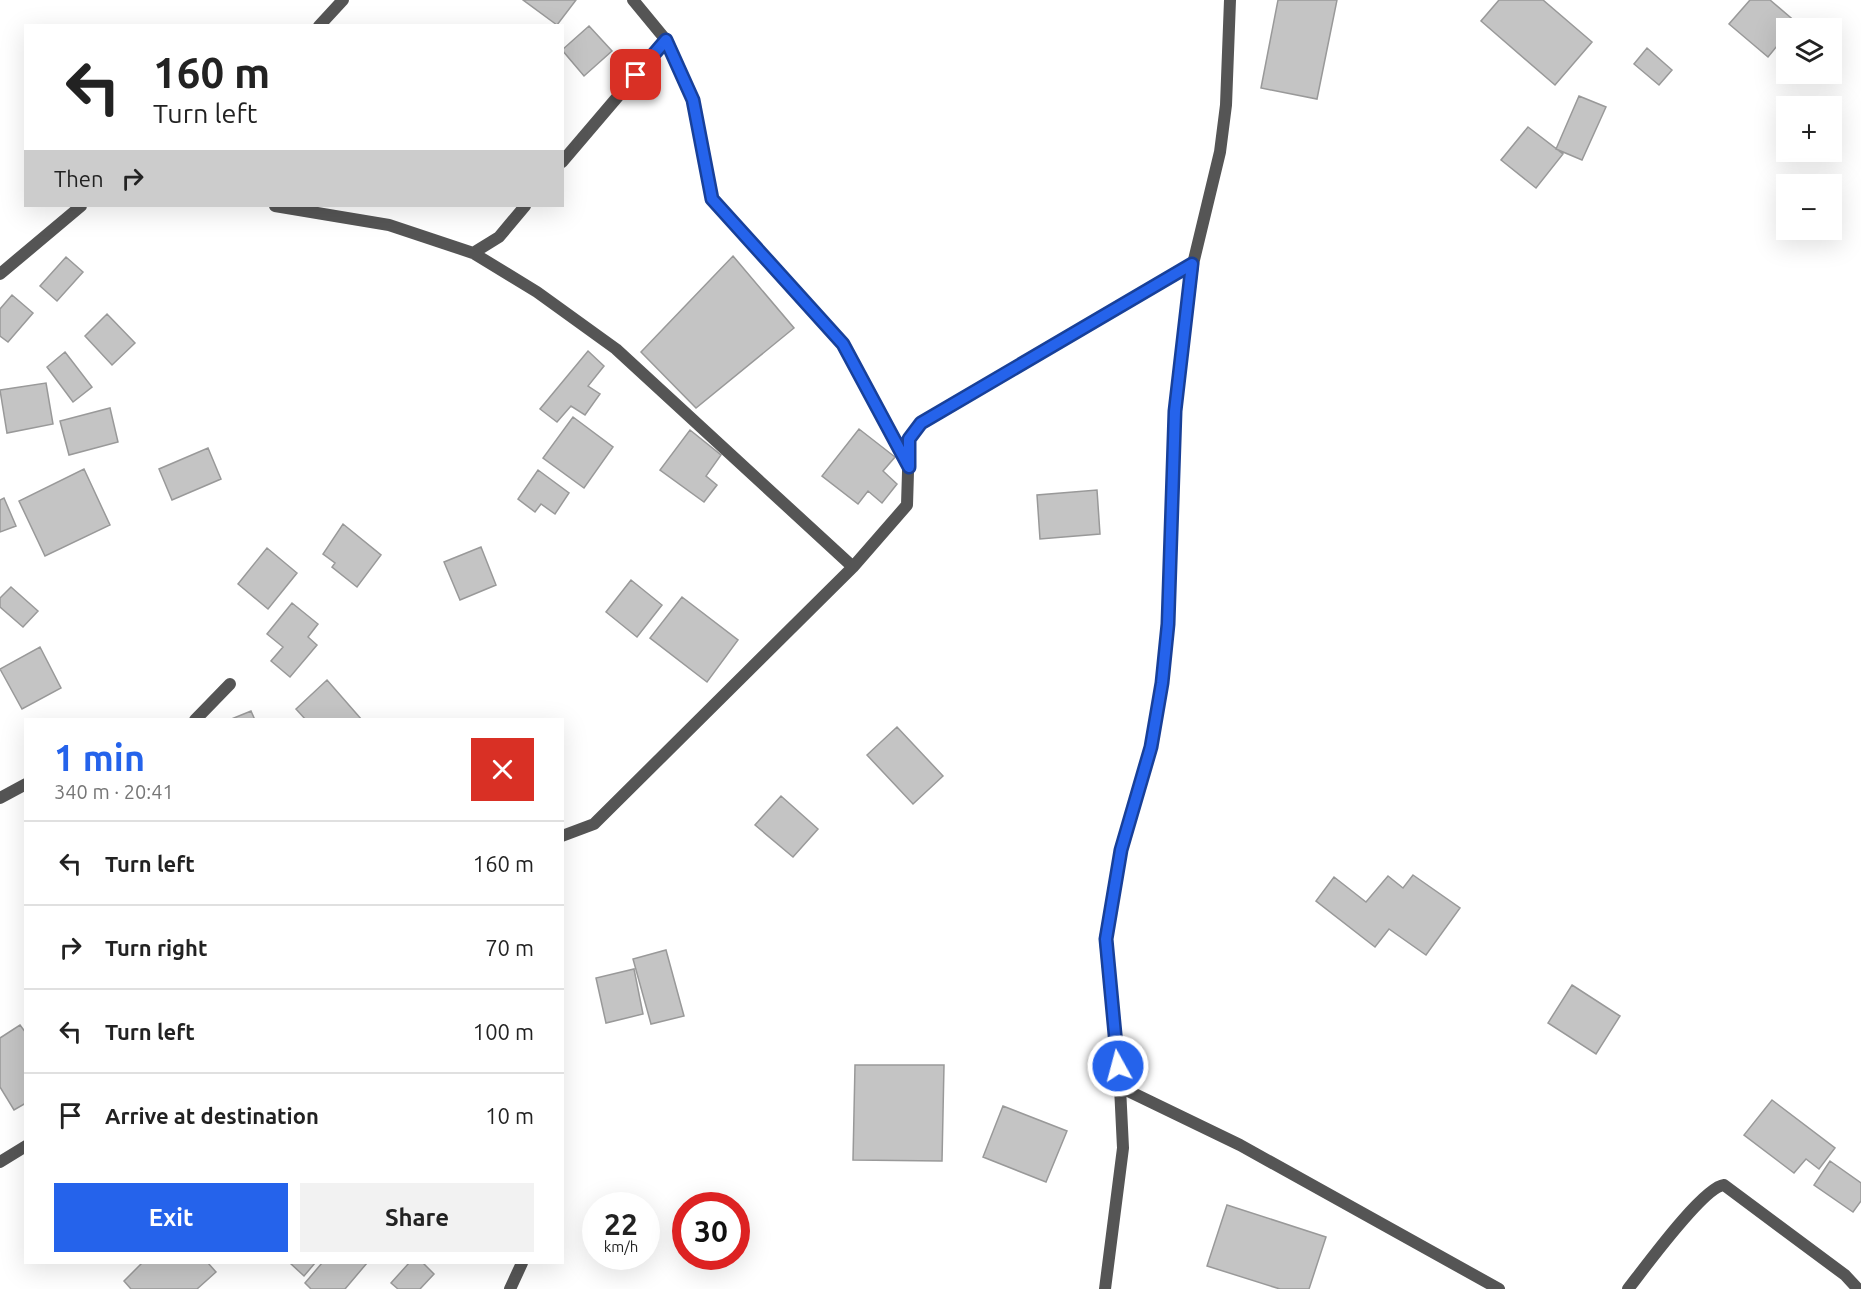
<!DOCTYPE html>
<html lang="en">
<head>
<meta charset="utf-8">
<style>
  body { margin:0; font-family:Ubuntu,sans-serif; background:#f2f2f2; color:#222; height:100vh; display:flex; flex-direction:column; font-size:22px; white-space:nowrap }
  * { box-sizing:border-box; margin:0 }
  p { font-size:20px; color:#767676 }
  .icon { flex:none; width:33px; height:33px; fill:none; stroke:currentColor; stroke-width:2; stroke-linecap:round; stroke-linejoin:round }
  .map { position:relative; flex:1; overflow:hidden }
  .details { position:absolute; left:24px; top:718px; width:540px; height:546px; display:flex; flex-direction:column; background:#fff; border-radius:0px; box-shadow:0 6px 24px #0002 }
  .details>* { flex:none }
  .top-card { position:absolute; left:24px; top:24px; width:540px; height:183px; border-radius:0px; box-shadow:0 6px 24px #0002; background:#fff; color:#222; overflow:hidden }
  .controls { position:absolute; left:1776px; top:18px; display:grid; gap:12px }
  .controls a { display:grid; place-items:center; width:66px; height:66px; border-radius:0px; background:#fff; box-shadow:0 6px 24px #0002; font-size:30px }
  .speed { position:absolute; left:582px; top:1192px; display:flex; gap:12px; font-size:30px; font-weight:700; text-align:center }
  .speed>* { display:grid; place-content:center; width:78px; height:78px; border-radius:50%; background:#fff; box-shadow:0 6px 24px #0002; line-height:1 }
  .speed small { font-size:15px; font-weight:400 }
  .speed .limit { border:9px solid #d22; background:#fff; color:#111 }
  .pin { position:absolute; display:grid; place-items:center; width:51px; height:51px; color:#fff; margin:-26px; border-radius:12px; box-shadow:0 3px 9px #0006 }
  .me { position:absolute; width:66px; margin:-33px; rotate:353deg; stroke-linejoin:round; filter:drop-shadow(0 0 4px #0008) }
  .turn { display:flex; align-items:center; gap:21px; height:126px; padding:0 30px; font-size:27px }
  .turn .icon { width:78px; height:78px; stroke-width:2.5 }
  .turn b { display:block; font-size:42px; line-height:51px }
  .then { display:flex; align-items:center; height:57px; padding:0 30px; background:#0003; gap:12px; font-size:22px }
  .round { display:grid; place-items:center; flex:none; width:63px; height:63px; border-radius:0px; background:#f2f2f2 }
  .summary { display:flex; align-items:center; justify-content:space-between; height:102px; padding:0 30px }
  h1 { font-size:36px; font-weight:700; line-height:45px; color:#2563eb }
  .button { display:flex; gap:12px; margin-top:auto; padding:12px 30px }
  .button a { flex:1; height:69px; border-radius:0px; background:#2563eb; color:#fff; font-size:24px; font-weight:700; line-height:69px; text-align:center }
  .button a+a { background:#f2f2f2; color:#222 }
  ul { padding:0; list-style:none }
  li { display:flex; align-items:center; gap:18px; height:84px; padding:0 30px; border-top:2px solid #e0e0e0 }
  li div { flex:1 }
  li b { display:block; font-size:22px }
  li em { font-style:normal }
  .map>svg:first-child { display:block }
</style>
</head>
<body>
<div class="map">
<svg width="1861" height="1289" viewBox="0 0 1861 1289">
  <rect width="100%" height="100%" fill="#fff"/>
  <!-- building -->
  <path fill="#c4c4c4" stroke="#999" stroke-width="1.5" d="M523,0H576L557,25Z
    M1278,0H1337L1317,99L1261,88Z
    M1499,0H1543L1592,42L1555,85L1481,21Z
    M1750,0H1770L1797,23L1792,28H1786V35L1768,57L1729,24Z
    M589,26L612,51L584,76L562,50Z
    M1647,48L1672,70L1659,85L1634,64Z
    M1579,96L1606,107L1582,160L1556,149Z
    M1528,127L1563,154L1536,188L1501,160Z
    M733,256L794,328L696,408L641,352Z
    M66,257L83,272L57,301L40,286Z
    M12,295L33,313L8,342L0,336V309Z
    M107,314L135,343L112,365L85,336Z
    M588,351L604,366L588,386L600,394L585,415L571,406L557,422L540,409Z
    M65,352L92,387L73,402L47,367Z
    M46,383L53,424L7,433L0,390Z
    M110,408L118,442L69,455L60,421Z
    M573,417L613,447L584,488L543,458Z
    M859,429L895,457L883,471L897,484L882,503L868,491L858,504L822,476Z
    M690,430L721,455L706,476L717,485L704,502L660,470Z
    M208,448L221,479L172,500L159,469Z
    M84,469L110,525L45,556L19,501Z
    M538,470L569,493L555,514L541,504L535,512L518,499Z
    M1097,490L1100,534L1040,539L1037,495Z
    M4,498L16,526L0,532V500Z
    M343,524L381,555L357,587L332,567L335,563L323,554Z
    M481,547L496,585L460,600L444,562Z
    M267,548L297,573L268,609L238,584Z
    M631,580L662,605L637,637L606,612Z
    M11,587L38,611L23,627L0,607V598Z
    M682,597L738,640L707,682L650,638Z
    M292,603L318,624L308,637L317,645L290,677L271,661L283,647L267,634Z
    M40,647L61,688L22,709L0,669Z
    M327,680L362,720H306L296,709Z
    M251,711L255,720H229Z
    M897,727L943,776L913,804L867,755Z
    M781,796L818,829L793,857L755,825Z
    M1413,875L1460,908L1426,955L1389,929L1375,947L1316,901L1334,877L1366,902L1388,876L1403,888Z
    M666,950L684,1016L651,1024L633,959Z
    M634,969L643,1014L606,1023L596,978Z
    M1572,985L1620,1016L1596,1054L1548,1023Z
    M20,1025L26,1033V1103L14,1110L0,1087V1038Z
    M855,1065H944L942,1161L853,1160Z
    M1772,1100L1835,1148L1819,1169L1806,1159L1794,1173L1744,1135Z
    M1003,1106L1067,1131L1046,1182L983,1157Z
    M1830,1161L1861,1183V1201L1853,1212L1814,1185Z
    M1227,1205L1326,1237L1309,1289H1280L1207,1266Z
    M142,1263H208L216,1272L197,1289H131L124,1281Z
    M290,1263H315L304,1276Z
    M322,1263H367L345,1289H311L305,1283Z
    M409,1263H423L434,1274L420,1289H398L391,1283Z"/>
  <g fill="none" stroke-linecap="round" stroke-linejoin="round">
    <!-- minor -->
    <path stroke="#555" stroke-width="12" d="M633,0L666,40L693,100L712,199L842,344L908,465
      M319,26L343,0
      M562,162L666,40
      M275,206L389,225L473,253L499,237L525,206
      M473,253L537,292L616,349L853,567
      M0,274L81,206
      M195,720L230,684
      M0,798L26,784
      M562,836L594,824L853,567L907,505L909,439L921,423L1193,264
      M1120,1087L1240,1145L1499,1289
      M0,1162L26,1146
      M510,1289L522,1263
      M1105,1289L1123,1148L1120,1087L1105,939L1121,850L1151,747L1162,683L1168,624L1175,411L1193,264L1220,152L1226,105L1230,0
      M1628,1289C1643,1270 1703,1187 1724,1185L1845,1275L1858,1289"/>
  </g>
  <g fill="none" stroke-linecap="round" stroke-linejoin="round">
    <!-- route casing -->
    <g stroke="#184099" stroke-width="15">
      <path id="route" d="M636,75L666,40L693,100L712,199L843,344L909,467V439L921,423L1192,264L1175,411L1168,624L1162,683L1151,747L1121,850L1106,939L1118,1066"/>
    </g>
    <!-- route -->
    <use href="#route" stroke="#2563eb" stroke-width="10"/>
  </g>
</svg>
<div class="controls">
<a><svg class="icon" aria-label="layers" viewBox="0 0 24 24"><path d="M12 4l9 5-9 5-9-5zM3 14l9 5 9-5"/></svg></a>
<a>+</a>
<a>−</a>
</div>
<div class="speed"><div>22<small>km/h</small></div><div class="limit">30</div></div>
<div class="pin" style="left:636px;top:75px;background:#d93025"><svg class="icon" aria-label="arrive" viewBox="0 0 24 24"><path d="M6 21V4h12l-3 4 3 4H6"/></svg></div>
<svg class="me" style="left:1118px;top:1066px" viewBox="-20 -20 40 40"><circle r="17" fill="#2563eb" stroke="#fff" stroke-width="3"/><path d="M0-11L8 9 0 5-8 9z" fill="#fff"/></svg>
<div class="top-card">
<div class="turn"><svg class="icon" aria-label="left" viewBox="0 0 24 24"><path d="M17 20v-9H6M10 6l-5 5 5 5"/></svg><div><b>160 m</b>Turn left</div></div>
<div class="then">Then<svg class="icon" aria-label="right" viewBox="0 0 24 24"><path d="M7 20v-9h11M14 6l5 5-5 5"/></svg></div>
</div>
<section class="details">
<div class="summary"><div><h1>1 min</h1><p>340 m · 20:41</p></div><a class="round" style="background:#d93025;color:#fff"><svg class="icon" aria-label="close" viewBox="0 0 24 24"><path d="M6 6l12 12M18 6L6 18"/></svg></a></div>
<ul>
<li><svg class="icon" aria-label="left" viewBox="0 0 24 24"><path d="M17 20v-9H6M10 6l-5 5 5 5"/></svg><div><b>Turn left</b></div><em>160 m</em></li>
<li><svg class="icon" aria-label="right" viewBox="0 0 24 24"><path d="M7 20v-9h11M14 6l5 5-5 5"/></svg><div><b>Turn right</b></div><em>70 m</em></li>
<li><svg class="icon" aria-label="left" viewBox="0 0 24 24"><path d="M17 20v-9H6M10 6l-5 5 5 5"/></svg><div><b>Turn left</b></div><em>100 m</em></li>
<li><svg class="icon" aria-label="arrive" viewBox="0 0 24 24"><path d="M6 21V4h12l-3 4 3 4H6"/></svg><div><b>Arrive at destination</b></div><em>10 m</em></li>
</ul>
<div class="button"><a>Exit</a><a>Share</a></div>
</section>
</div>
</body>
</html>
